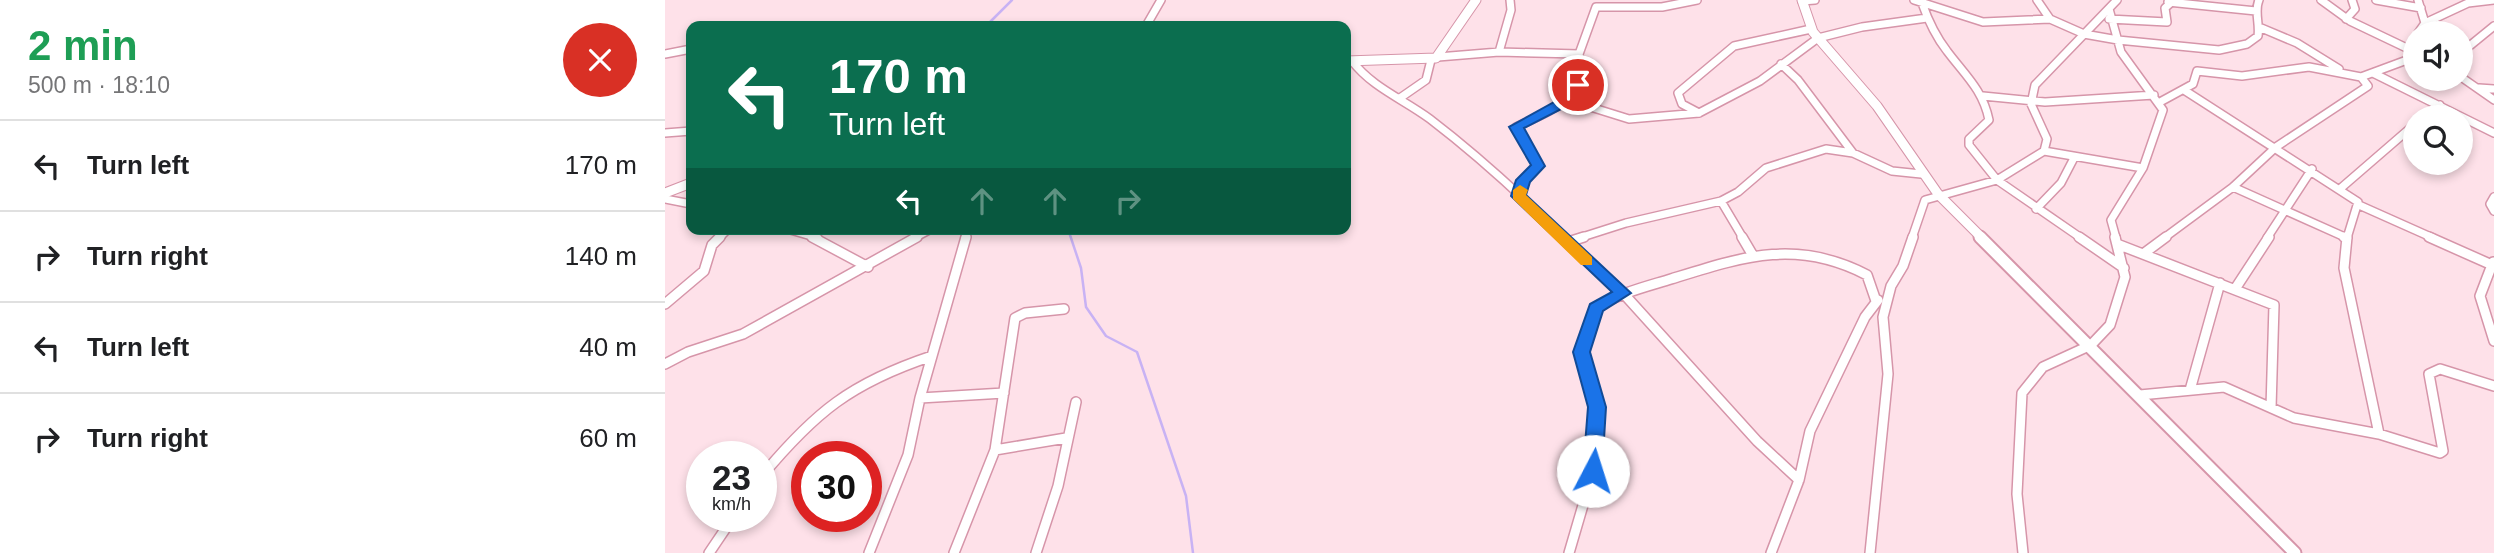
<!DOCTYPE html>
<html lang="en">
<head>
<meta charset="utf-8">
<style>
  body { margin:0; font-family:Arial,sans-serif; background:#f6f6f6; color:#202124; height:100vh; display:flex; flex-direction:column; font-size:26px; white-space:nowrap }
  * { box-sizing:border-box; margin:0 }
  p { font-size:23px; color:#757577 }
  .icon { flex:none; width:38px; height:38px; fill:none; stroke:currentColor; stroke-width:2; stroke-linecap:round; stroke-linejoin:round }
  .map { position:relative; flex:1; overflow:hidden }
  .drawer { display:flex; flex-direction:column; background:#fff; width:665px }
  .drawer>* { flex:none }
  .hud { position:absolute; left:21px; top:21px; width:665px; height:214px; border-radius:14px; box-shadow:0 4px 10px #0003; background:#0b6e4f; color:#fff; overflow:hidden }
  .buttons { position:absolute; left:1738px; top:21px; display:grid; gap:14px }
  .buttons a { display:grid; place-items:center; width:70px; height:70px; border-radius:50%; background:#fff; box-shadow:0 4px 10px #0003; font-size:35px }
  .speed { position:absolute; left:21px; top:441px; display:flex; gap:14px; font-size:35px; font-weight:700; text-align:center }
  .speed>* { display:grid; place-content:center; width:91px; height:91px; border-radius:50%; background:#fff; box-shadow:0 4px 10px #0003; line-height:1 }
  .speed small { font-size:18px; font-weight:400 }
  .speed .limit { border:10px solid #d22; background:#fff; color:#111 }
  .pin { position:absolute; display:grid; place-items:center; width:60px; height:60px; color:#fff; margin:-30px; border:4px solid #fff; border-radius:50%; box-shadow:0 2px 7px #0007 }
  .me { position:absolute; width:77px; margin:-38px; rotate:5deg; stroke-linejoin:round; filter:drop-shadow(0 0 5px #0008) }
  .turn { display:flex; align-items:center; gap:24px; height:147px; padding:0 28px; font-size:32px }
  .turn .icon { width:91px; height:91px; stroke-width:2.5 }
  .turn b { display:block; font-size:49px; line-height:60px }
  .lanes { display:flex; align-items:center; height:66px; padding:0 28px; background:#0003; justify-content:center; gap:35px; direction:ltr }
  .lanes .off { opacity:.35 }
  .round { display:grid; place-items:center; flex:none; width:74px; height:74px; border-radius:37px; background:#f6f6f6 }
  .headline { display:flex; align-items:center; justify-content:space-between; height:119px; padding:0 28px }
  h1 { font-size:42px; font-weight:700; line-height:52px; color:#1e9e55 }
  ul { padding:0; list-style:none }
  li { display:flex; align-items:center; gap:21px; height:91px; padding:0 28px; border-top:2px solid #e0e0e0 }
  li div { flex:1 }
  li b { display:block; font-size:26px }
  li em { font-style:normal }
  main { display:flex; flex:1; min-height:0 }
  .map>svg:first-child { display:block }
</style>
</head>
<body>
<main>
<section class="drawer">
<div class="headline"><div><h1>2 min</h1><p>500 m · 18:10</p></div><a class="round" style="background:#d93025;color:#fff"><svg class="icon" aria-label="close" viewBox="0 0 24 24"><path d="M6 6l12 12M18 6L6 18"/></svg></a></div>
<ul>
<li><svg class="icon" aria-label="left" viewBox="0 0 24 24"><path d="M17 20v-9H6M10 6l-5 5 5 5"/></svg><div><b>Turn left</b></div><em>170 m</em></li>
<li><svg class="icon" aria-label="right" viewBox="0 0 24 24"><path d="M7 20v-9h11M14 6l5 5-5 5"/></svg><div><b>Turn right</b></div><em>140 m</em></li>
<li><svg class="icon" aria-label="left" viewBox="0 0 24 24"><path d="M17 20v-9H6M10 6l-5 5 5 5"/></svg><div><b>Turn left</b></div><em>40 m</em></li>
<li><svg class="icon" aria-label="right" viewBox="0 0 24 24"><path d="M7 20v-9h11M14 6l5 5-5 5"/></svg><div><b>Turn right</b></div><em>60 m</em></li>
</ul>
</section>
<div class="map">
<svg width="1829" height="553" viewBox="0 0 1829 553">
  <rect width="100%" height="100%" fill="#fee1e9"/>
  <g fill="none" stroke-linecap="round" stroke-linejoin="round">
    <!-- stream -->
    <path stroke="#c8b2f4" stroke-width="2.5" d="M321,26L347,0
      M403,229L416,268L421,307L441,336L472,352L521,496L528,553"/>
    <!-- minor-far1 casing -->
    <g stroke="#d695a9" stroke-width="10">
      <path id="minor-far1" d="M1249,0L1318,22L1385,19L1419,34L1453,40L1554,50L1582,44L1593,36C1595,24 1589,11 1594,0
        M1372,0L1385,19
        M1656,0L1685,21L1750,52
        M1711,0L1756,8
        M1753,0L1760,23L1753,33
        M1137,1L1150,0
        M1503,2L1591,11
        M1257,3C1263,20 1271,37 1282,51C1300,75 1318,90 1324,120L1304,139V145L1332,180L1416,238
        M1444,9L1456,52L1498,110L1478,168L1446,220L1451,238
        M1444,19L1502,22L1500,8L1509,0
        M1681,19L1690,9L1687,0
        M1760,23L1803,3L1829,0
        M481,26L496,0
        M1594,27L1632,43L1674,69
        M834,52L914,54C926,98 884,111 851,127L873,166L858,180L853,196
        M0,54L26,49
        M914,54L931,7H997L1032,0
        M773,57L834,52L846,10L845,0
        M687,61C708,88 738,99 765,119C812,155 857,196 899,238
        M1116,64L1133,80L1188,153
        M1796,65L1802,48L1829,26
        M1708,73L1829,133
        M1796,77L1829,100
        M1814,88L1829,89
        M1519,90L1693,202L1682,238
        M1318,96L1380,102L1489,95
        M735,98L761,80L766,60
        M903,100L964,119L1034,113L1095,81L1153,38L1197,27L1262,18
        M1495,102L1528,84L1532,71L1577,76L1644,67L1696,77L1750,57
        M1034,113L1017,104L1013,93L1069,46L1146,29
        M1759,117L1775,105
        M0,133L26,131
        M1379,151L1478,168
        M1568,187L1682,238
        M1676,188L1750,124
        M1829,197L1825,204L1829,211
        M0,199L26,204
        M1056,201L1078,238
        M1694,205L1768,238
        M1371,209L1396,183L1409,158
        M122,229L153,238
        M54,238L63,229
        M249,238L266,229
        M300,238L303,229
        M914,238L961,223L1056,201L1073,192L1101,168L1161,149L1188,153L1227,171L1256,174
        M1247,238L1260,200L1332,180L1379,151L1382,139L1366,104L1370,85L1452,0
        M1499,238L1568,187L1611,147L1703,86L1696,77
        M1602,238L1647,169"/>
    </g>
    <!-- minor casing -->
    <g stroke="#d695a9" stroke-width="12">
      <path id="minor" d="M147,237L203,267
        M897,237L958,293L1092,441L1134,480
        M1077,237L1087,254
        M1414,237L1459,268
        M1679,237L1682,238
        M1682,237L1679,268L1714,434
        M1764,237L1827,265
        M903,242L919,237
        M1452,244L1609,305L1606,408
        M1478,254L1501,237
        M1828,262L1815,296L1829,341
        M1570,289L1604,237
        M0,304L39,271L47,245L55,237
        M0,364L23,352L78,334L252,237
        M1525,390L1555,283
        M1475,395L1559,387L1629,418L1714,434L1775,453L1778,451L1764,374L1775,369L1829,386
        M255,398L339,393
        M330,450L401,438
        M96,477C150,412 186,383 267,356
        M44,553L69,516
        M204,553L243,455L255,398L301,237
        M289,553L330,450L350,318L360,313L399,309
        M371,553L393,486L411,402
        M904,553L928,471L932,407L916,352L931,308C954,293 980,287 1006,279C1077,257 1131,238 1202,275L1211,301
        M1106,553L1134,480L1145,431L1200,317L1213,300
        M1205,553L1223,374L1218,317L1226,286L1238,266L1248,237
        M1358,553L1352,494L1357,393L1378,367L1426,345L1445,325L1460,277L1450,237"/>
    </g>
    <!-- tertiary-far1 casing -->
    <g stroke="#d695a9" stroke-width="11">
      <path id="tertiary-far1" d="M1137,0L1148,32L1212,106L1273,194L1317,238
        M681,61L771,58L811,0
        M0,193L26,183"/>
    </g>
    <!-- tertiary casing -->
    <g stroke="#d695a9" stroke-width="15">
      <path id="tertiary" d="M1315,237L1630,553"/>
    </g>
    <!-- minor-far1 -->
    <use href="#minor-far1" stroke="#fff" stroke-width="7"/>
    <!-- minor -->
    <use href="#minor" stroke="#fff" stroke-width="9"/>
    <!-- tertiary-far1 -->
    <use href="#tertiary-far1" stroke="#fff" stroke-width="9"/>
    <!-- tertiary -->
    <use href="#tertiary" stroke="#fff" stroke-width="11"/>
  </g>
  <!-- route -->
  <path fill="#1a73e8" stroke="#114b97" stroke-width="2" d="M913,82L919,85L908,103L859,128L880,166L865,182L861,195L966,293L938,311L925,352L941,407L937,471L935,477H921L918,471L923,407L908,352L925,304L947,292L846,196L851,180L866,165L844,127L898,97L908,83Z"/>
  <!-- slow -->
  <path fill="#f59e0b" d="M855,185L863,190L861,195L927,257V265H916L848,199V190Z"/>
</svg>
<div class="buttons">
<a><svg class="icon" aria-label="sound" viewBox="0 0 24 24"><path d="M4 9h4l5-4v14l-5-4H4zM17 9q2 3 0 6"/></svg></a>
<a><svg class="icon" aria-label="search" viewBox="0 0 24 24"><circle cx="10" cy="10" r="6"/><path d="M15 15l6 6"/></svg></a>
</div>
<div class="speed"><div>23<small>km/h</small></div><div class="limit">30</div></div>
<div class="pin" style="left:913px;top:85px;background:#d93025"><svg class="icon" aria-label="arrive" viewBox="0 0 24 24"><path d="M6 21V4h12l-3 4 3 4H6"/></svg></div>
<svg class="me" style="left:928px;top:471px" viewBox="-20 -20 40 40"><circle r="19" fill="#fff"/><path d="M0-13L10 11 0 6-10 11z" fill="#1a73e8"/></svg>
<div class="hud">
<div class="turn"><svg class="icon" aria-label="left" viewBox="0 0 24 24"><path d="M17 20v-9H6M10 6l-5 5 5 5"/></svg><div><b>170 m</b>Turn left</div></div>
<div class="lanes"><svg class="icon" aria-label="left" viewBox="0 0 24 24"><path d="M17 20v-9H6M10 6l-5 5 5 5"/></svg><svg class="icon off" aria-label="ahead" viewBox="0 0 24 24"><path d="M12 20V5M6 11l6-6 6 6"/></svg><svg class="icon off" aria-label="ahead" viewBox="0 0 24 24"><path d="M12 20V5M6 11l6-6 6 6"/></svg><svg class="icon off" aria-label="right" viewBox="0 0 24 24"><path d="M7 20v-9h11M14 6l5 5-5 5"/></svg></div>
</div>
</div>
</main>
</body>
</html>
